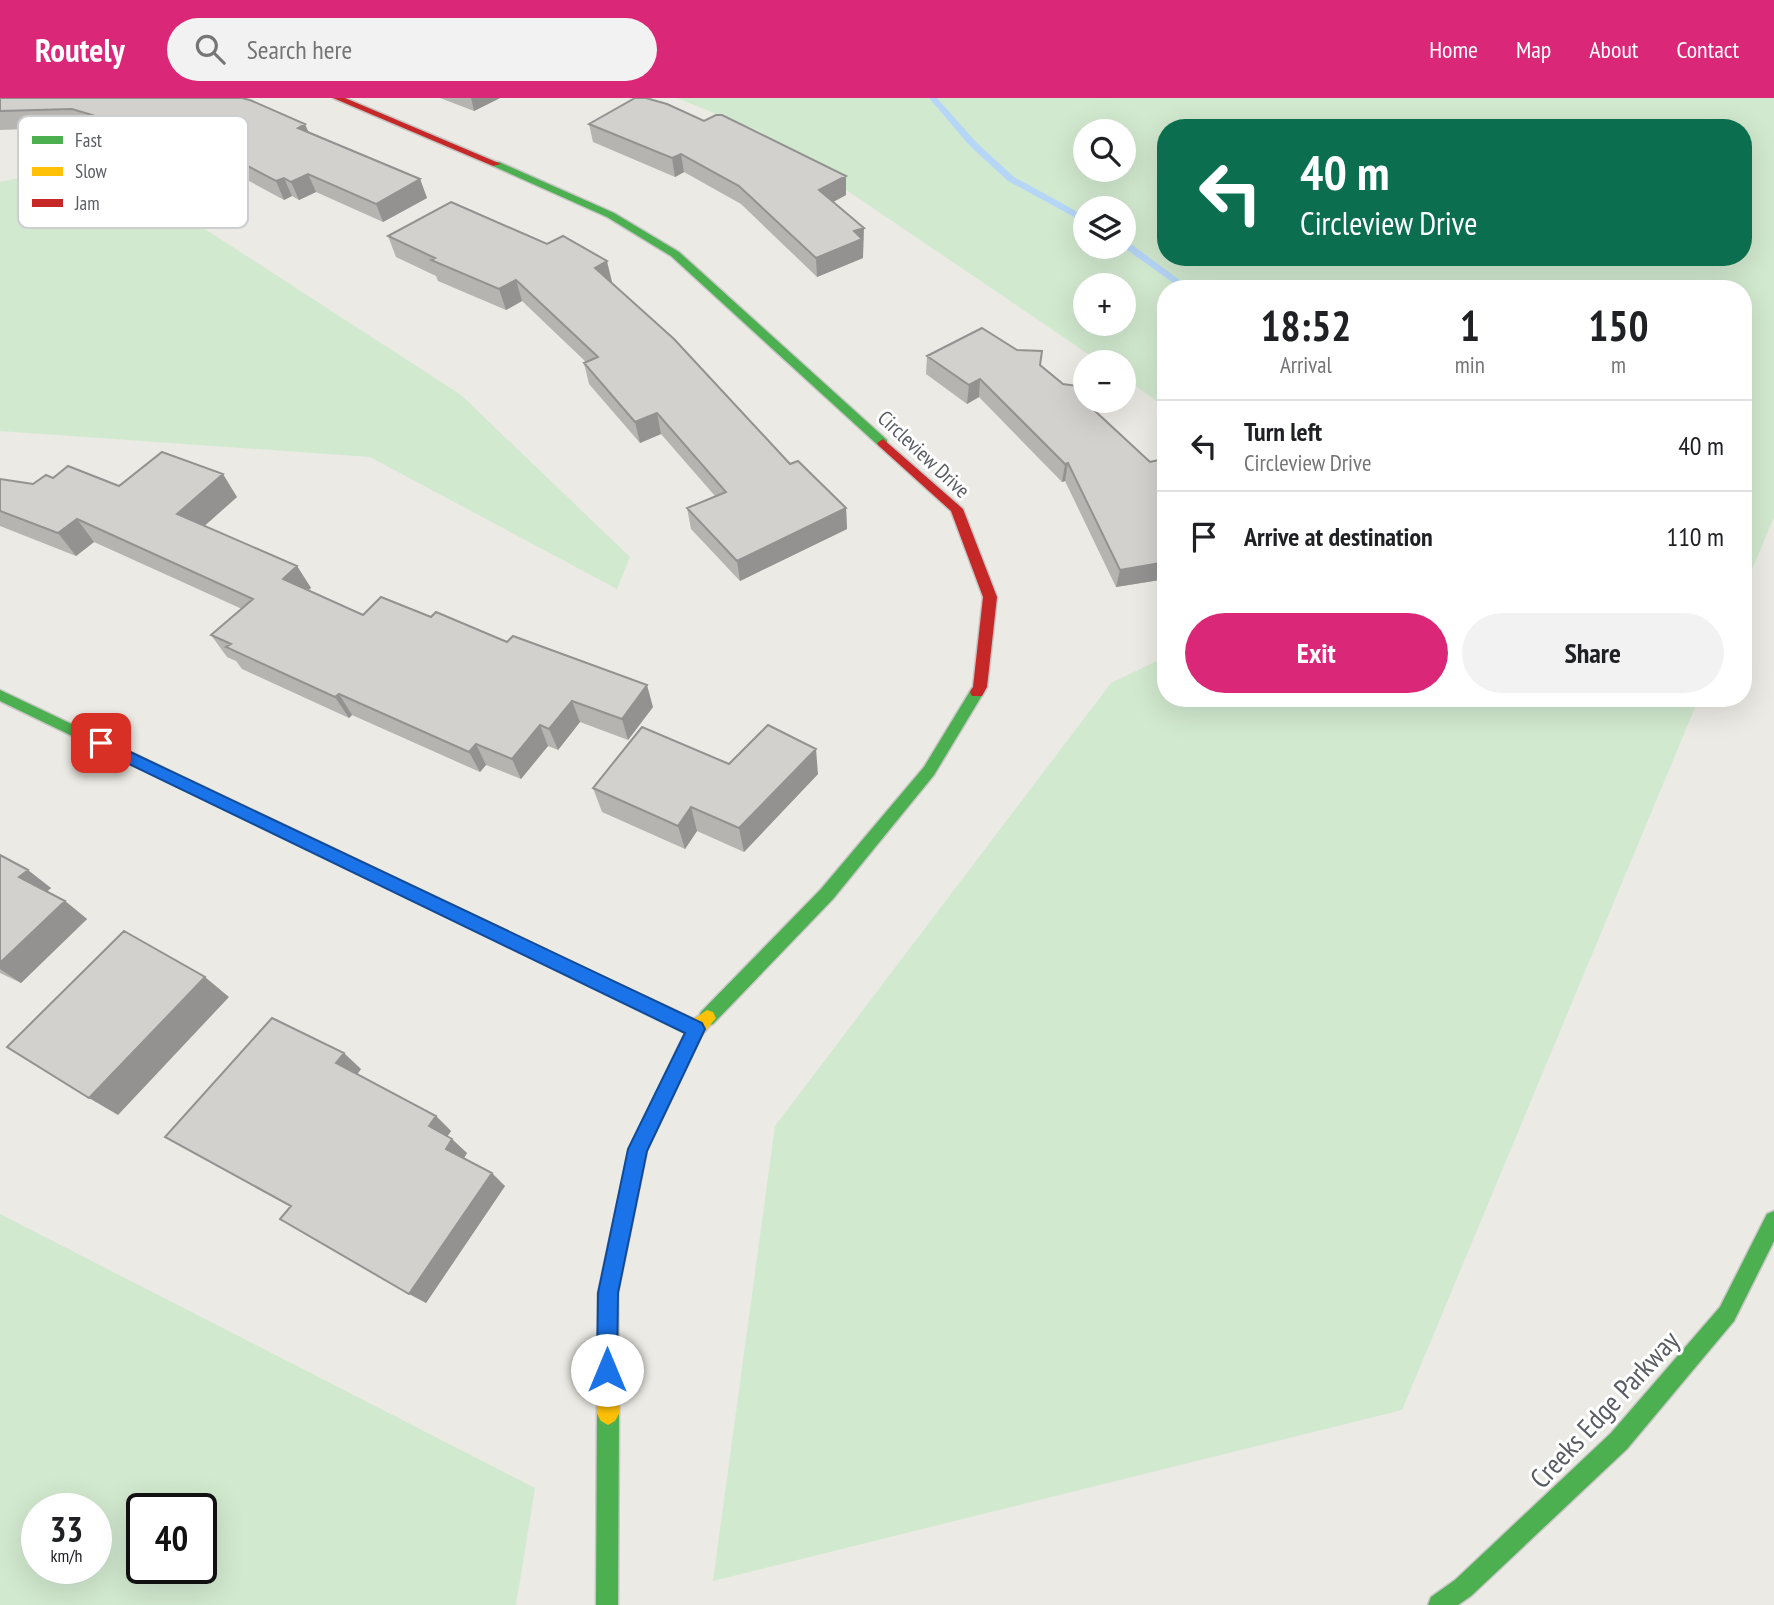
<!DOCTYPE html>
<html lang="en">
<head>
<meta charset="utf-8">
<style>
  body { margin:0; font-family:"PT Sans Narrow",sans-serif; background:#f2f2f2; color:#202124; height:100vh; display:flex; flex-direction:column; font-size:26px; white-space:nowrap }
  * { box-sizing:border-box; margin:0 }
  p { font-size:23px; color:#757577 }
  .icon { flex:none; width:38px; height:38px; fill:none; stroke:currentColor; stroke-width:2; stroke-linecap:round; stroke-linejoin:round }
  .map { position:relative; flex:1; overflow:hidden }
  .sheet { position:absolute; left:1157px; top:182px; width:595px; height:427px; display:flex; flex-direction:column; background:#fff; border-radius:28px; box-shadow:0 7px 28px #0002 }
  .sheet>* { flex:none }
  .top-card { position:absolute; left:1157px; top:21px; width:595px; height:147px; border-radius:28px; box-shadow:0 7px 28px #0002; background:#0b6e4f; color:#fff; overflow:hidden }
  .controls { position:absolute; left:1073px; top:21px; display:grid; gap:14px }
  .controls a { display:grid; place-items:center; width:63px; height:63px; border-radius:50%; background:#fff; box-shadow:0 7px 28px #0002; font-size:35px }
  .speed { position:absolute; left:21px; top:1395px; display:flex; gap:14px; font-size:35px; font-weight:700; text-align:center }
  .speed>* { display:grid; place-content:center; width:91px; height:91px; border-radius:50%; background:#fff; box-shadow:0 7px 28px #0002; line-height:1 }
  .speed small { font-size:18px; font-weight:400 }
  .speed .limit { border:4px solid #111; border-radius:10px; background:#fff; color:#111 }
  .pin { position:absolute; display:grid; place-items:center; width:60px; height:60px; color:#fff; margin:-30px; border-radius:14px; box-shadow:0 4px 10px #0006 }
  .me { position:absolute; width:77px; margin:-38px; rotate:0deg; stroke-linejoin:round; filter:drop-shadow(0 0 5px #0008) }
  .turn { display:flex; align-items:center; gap:24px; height:147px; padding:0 28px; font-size:32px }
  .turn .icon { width:91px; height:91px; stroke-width:2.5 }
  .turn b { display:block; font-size:49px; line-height:60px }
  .eta { display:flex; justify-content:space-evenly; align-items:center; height:119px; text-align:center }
  .eta b { font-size:42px; font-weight:700; line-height:49px }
  .button { display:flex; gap:14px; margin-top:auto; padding:14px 28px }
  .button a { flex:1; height:80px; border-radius:42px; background:#db2777; color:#fff; font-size:28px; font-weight:700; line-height:80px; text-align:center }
  .button a+a { background:#f2f2f2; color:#202124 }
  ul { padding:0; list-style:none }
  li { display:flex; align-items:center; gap:21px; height:91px; padding:0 28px; border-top:2px solid #e0e0e0 }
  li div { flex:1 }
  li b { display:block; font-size:26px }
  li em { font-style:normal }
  header { display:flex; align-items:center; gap:42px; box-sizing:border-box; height:98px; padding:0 35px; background:#db2777; color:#fff }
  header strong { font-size:33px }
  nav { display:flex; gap:38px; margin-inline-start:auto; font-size:24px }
  .search { width:490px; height:63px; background:#f2f2f2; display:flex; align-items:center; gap:18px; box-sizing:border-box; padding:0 24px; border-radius:38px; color:#757577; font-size:26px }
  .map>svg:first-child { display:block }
</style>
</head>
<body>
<header>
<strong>Routely</strong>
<div class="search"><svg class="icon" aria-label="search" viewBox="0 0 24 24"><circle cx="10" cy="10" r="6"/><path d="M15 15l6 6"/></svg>Search here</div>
<nav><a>Home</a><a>Map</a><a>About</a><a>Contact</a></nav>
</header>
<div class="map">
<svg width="1774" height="1507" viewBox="0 0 1774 1507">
  <rect width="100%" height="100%" fill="#ebeae4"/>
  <!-- green -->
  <path fill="#d1e9cf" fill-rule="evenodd" d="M677,0H1774V419L1743,493V191H1166L1165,309L1124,280V264H1100L761,34ZM1166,30H1743V159H1166ZM1085,33H1124V72H1085ZM1085,110H1124V149H1085ZM1085,187H1124V226H1085Z
    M24,79L174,111L461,297L630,459L617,491L370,359L0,333V84Z
    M1165,559L1166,600H1699L1402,1312L713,1483L775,1028L1111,585Z
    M0,1116L535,1390L516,1507H0ZM37,1410H96V1470H37ZM142,1410H201V1470H142Z"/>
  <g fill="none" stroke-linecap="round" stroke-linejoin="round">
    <!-- stream -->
    <path fill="#b6d6f7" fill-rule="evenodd" d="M929,0H937L976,44L1014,79L1085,118V125L1008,83L970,48Z
      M1124,142L1127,143L1192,191H1182L1123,149Z"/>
    <!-- fast casing -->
    <g stroke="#c6c6c5" stroke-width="3">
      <path id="fast" d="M493,64H499L614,115L679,154L887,342V348H879L671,158L607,119L493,68Z
        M977,589L984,594L934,677L833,801L713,926L707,928L701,926L698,920L701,914L821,791L924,669L972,590Z
        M0,592L547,852L549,857L547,862L541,864L535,862L0,603Z
        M1774,1113V1143L1734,1223L1627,1351L1471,1498L1458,1507H1428L1431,1499L1455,1482L1611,1335L1720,1209L1767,1116Z
        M608,1305L615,1309L619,1316L618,1507H596L597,1316L601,1309Z"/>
    </g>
    <!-- slow casing -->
    <g stroke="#c6c6c5" stroke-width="3">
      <path id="slow" d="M541,850L694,921L707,912L713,914L716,920L702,937L647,1052L618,1195L619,1316L615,1323L608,1327L601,1323L597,1316L598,1195L629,1051L685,935L535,862L533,857L535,852Z"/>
    </g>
    <!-- jam casing -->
    <g stroke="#c6c6c5" stroke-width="3">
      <path id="jam" d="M333,0H345L501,66L493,68Z
        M883,341L963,411L997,499L987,589L982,598H972L970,594L973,589L983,499L951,413L879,348L877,345Z"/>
    </g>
    <!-- fast -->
    <use href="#fast" fill="#4caf50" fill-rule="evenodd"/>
    <!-- slow -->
    <use href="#slow" fill="#ffc107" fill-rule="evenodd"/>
    <!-- jam -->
    <use href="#jam" fill="#c62828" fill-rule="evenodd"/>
  </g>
  <!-- wall -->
  <path fill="#b5b4b1" d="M0,0L309,34L420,81L427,100L383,124L316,94L299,102L292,98L284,102L172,41L168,44L155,40L141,47L82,29L0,32Z
    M440,0H500L474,13Z
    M589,26L846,97L833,104L864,149H863V160L817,179L741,106L684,74L675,79L593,44Z
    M388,138L612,184L611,185L790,366L846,410L847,431L740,483L691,431L687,410L715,398L661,336L640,345L589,286L584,265L586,264L522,203L506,212L438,183L436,178L396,159Z
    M927,258L1040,267L1094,312L1150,364L1166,373V481L1116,489L1065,383L1062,384L979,299L967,306L926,276Z
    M53,380L119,388L237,399L204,428L297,468L311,490L308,492L363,517L653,609L628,642L580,624L558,652L548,648L521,681L486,667L480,674L352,617L349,620L242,571L236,563L227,559L211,537L242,511L94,444L76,458L0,428V381L33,386Z
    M729,666L818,676L744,754L697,733L685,751L602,714L593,690Z
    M0,757L51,790L47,793L65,803L87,821L21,885L0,875Z
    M361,971L357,976L436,1018L451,1033L447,1039L467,1055L464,1060L505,1088L426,1205L290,1108L165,1039Z"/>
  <!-- shaded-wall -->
  <path fill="#939290" d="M471,0H500L474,13Z
    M146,21L155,40L141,47L132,29Z
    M163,23L172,41L168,44L158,25Z
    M305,26L313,44L298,30Z
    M681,56L684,74L675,79L672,60Z
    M308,76L316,94L299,102L291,84Z
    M846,78V97L820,111L819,92Z
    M284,80L292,98L284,102L276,83Z
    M420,81L427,100L383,124L376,106Z
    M864,130L863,160L817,179L816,160L854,133Z
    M607,163L612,184L599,191L595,170Z
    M516,182L522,203L506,212L499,191Z
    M980,281L979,299L967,306L969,287Z
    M657,315L661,336L640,345L635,324Z
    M1068,365L1065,383L1062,384L1065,366Z
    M223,376L237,399L192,439L177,416Z
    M846,410L847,431L740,483L737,463Z
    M77,421L94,444L76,458L58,435Z
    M1166,464V481L1116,489L1120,472Z
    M297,468L311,490L296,503L283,481Z
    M647,587L653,609L628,642L622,621Z
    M339,596L352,617L349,620L335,599Z
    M572,603L580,624L558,652L549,631Z
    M540,627L548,648L521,681L512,661Z
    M476,646L486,667L480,674L469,654Z
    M816,651L818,676L744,754L739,730Z
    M691,709L697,733L685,751L678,728Z
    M28,772L51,790L43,797L19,779Z
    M65,803L87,821L21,885L0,871V865Z
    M205,879L229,899L118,1017L89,1000Z
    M344,955L361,971L354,981L336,965Z
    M436,1018L451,1033L444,1043L429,1028Z
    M452,1041L467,1055L461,1065L446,1051Z
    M492,1075L505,1088L426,1205L409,1196Z"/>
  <!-- building -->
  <path fill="#d2d1ce" stroke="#939290" stroke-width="2" d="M0,0H242L250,2L305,26L298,30L420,81L376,106L308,76L291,84L284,80L276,83L163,23L158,25L146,21L132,29L72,11L0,13Z
    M635,0H646L667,6L704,23L716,17H722L846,78L819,92L864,130L854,133L862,141L816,160L739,88L681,56L672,60L589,26Z
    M451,104L547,146L563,138L607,163L595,170L674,241L790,366L798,363L846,410L737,463L687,410L726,394L657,315L635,324L584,265L598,259L516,182L499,191L431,162L435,160L388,138Z
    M982,230L1017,252L1042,253L1040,267L1063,286L1085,289V303H1095L1094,312L1150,364L1159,362L1166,373V464L1120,472L1068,365L1065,366L980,281L969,287L927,258Z
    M162,354L223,376L177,416L297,468L283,481L363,517L381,499L431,519L436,514L507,544L513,538L647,587L622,621L572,603L549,631L540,627L512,661L476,646L469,654L339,596L335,599L226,549L231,546L211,537L253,501L77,421L58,435L0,413V381L33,386L46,377L53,380L68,368L119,388Z
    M768,627L816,651L739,730L691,709L678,728L593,690L642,629L729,666Z
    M0,757L28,772L19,779L65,803L0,865Z
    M124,833L205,879L89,1000L7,949Z
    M272,920L344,955L336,965L436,1018L429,1028L452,1041L446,1051L492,1075L409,1196L280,1121L291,1108L165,1039Z"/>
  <!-- route -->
  <path fill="#1a73e8" stroke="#114b97" stroke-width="2" d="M101,640L702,925L705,931L647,1053L618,1195L617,1272L614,1279L607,1282L600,1279L597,1272L598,1195L628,1051L685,935L96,650L93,645Z"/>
  <g text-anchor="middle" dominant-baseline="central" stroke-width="6" stroke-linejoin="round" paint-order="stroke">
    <!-- far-street labels -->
    <g font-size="21" fill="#595d63" stroke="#fff">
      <text transform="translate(924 356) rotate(43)">Circleview Drive</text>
    </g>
    <!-- near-street labels -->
    <g font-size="28" fill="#595d63" stroke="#fff">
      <text transform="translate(1604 1311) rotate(-47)">Creeks Edge Parkway</text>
    </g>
  </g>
  <!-- legend -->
  <rect x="18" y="18" width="230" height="112" rx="10" fill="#fff" stroke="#cdced0" stroke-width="2"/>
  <rect x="32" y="38" width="31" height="8" fill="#4caf50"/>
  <rect x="32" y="69" width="31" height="9" fill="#ffc107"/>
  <rect x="32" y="101" width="31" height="8" fill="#c62828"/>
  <g font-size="19" fill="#595d63">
    <text x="75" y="49">Fast</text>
    <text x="75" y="80">Slow</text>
    <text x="75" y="112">Jam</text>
  </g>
</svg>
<div class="controls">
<a><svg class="icon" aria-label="search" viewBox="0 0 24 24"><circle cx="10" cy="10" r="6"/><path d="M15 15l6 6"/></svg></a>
<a><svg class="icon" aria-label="layers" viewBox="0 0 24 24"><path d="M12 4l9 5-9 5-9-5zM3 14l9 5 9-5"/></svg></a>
<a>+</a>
<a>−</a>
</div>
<div class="speed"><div>33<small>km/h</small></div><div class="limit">40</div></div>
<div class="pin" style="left:101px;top:645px;background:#d93025"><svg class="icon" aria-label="arrive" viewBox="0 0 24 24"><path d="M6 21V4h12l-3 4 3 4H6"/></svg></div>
<svg class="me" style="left:607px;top:1272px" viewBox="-20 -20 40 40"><circle r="19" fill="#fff"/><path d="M0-13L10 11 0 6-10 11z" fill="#1a73e8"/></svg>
<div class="top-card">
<div class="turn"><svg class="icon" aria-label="left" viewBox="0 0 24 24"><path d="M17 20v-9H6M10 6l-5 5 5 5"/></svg><div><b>40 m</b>Circleview Drive</div></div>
</div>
<section class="sheet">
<div class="eta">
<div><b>18:52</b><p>Arrival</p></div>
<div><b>1</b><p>min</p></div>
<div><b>150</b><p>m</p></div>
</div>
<ul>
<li><svg class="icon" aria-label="left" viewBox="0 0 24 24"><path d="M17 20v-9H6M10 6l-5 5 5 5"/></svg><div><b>Turn left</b><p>Circleview Drive</p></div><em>40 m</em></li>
<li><svg class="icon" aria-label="arrive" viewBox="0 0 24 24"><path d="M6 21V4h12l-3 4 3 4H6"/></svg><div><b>Arrive at destination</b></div><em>110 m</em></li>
</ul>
<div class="button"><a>Exit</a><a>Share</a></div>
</section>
</div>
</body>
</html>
